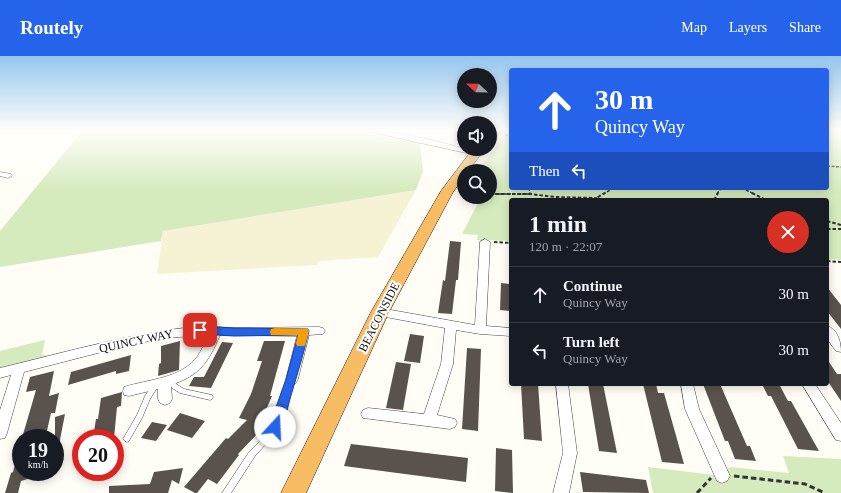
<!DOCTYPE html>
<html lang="en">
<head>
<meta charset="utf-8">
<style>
  body { margin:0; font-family:Georgia,serif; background:#20242c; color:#f1f3f6; height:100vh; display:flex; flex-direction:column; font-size:15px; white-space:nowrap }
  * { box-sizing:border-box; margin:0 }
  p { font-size:13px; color:#9ea1a6 }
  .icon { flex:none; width:22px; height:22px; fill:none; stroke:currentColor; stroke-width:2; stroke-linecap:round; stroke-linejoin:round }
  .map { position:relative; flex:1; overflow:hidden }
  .sheet { position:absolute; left:509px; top:142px; width:320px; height:188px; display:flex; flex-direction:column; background:#171b24; border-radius:4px; box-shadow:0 2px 10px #0003 }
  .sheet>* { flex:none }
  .guide { position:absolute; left:509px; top:12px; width:320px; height:122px; border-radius:4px; box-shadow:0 2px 10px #0003; background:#2563eb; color:#fff; overflow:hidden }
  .needle { width:26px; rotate:292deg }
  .buttons { position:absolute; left:457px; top:12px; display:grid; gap:8px }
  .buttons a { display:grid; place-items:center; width:40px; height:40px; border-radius:50%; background:#171b24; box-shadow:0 2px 10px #0003; font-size:20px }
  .speed { position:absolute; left:12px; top:373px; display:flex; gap:8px; font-size:20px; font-weight:700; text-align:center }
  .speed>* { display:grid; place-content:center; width:52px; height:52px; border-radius:50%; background:#171b24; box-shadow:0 2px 10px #0003; line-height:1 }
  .speed small { font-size:10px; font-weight:400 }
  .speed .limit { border:6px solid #d22; background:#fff; color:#111 }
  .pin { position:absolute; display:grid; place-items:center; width:34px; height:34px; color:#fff; margin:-17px; border-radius:8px; box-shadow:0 2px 6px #0006 }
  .me { position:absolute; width:44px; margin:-22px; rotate:20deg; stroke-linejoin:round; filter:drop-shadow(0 0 3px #0008) }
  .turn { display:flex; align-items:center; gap:14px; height:84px; padding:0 20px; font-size:18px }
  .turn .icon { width:52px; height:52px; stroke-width:2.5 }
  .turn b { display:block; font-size:28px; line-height:34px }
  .then { display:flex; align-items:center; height:38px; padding:0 20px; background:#0003; gap:8px; font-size:15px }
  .round { display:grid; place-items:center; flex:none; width:42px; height:42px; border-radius:21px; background:#20242c }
  .head { display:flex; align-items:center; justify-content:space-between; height:68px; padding:0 20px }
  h1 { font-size:24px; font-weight:600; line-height:30px }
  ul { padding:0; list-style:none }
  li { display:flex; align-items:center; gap:12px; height:56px; padding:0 20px; border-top:1px solid #363941 }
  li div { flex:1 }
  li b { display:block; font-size:15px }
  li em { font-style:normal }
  header { display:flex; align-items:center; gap:24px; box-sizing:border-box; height:56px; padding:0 20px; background:#2563eb; color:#fff }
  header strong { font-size:19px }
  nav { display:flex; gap:22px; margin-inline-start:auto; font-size:14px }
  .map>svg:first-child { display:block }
</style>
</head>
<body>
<header>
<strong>Routely</strong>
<nav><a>Map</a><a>Layers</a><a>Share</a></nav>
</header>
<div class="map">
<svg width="841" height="437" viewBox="0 0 841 437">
  <rect width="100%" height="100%" fill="#fffdf5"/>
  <!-- farmland -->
  <path fill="#f6f3d4" d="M416,134L378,201L322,205L318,206L317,209L157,218L163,175Z"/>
  <!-- green -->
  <path fill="#d5ebbd" d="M83,74H346L420,87L423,115L416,134L163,175L161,185L0,211V175Z
    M827,74H841V204L827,203V144H511V185L477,184L478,179L462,178L481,141H490V115H477L506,79H511V132H827Z
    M45,284L42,298L46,300L0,312V295Z
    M783,400L841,403V437H653L648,411L715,419L731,411L789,417Z"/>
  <!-- building -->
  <path fill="#5a524d" d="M450,185L461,186L458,224H456L452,258L438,257L443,224L445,225Z
    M501,227L511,228V255L500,254Z
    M827,231L841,249V273L827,255Z
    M410,278L424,280L420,307L404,305Z
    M180,285L179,314L158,320L159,308L161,307V290Z
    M264,285H285L270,340H272L257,375L259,376L238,398L239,399L217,428L208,423L197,437H195L184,431L226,382L228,383L247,364L239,362L251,338L262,305H257Z
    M222,286L233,287L211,332L189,330L194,321H204Z
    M467,292L481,293L478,375L462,373Z
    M131,299L129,315L116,318V315L68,329L71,316Z
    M827,303L837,318H841V345L827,324Z
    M396,306L411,308L403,354L386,352Z
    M54,315L49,340L59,337L55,357H51L46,379L36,382H22L36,334L26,336L30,321Z
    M521,328H538L542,385L524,383Z
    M588,328H603L617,397L599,395Z
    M643,328H656L658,337H664L684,408L662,406Z
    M703,328H720L747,390H750L756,405L735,403L728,385H725Z
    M762,328H779L788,345H791L819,395L798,393L771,340H768Z
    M122,336L121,350L117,351L114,382H93L96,363H98L101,342Z
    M180,357L205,365L192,382L167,374Z
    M65,358L59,389H55V361Z
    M152,366L167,369L156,385L141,382Z
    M351,388L468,402L466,426L344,410Z
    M496,392L512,394L513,437L495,435Z
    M18,397L21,398V416H44V418L21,425L18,437H5L11,417L13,416Z
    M183,412L179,428L172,424L168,437H109V430L150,428L154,416Z
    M580,416L646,424L649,437L583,436Z"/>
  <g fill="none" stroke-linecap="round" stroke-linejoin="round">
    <!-- service casing -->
    <g stroke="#444" stroke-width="1">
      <path id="service" d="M171,320L173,321L176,328L184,333L212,339L213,341L212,343L210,344L180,337L172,332L168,323L169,321Z
        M292,320L294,321L295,323L289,336L282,363L273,380L255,400L231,437H222L249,396L269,376L276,362L283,336L290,321Z
        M156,326L158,327L159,329L150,343L142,362L129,385L127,386L125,385L123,383L137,359L145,340L154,327Z"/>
    </g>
    <!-- minor casing -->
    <g stroke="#444" stroke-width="1">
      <path id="minor" d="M362,74C400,74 440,87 476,95L479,97L476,99Z
        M0,116L11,118L12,120L8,122L0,120Z
        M485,183L490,186L486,270L511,272V280L480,278L456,274L453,308L437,359L455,363L457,367L455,371L450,373L363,362L361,358L363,354L368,352L424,358L441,308L445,272L380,260L376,259L375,256L376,253L380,252L475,269L480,186Z
        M200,270L234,272L319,271L323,272L325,275L323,278L309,279L298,323L296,327L292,328L288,327L286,323L297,280L220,279C208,307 200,319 171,329L172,343L170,347L165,349L160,347L158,343V333L129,340L124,339L123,335L124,331C149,323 180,323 197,301C202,294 205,286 208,279L165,282L129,289L24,316L7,377L5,382L0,383V354L11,319L0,322V312C66,296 132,277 200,270Z
        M827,270C838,273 841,286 841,296L836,295L827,283Z
        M556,328H568L577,397L569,437H553L563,397Z
        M681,328H693L699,353L730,420L727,425L722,427L717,425L685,353Z
        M802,328H815L841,367V385L836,384Z"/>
    </g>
    <!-- trunk casing -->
    <g stroke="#222" stroke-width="1">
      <path id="trunk" d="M491,74H502L494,83L490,84Z
        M473,93H485L468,115H464V121L453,136L389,256L306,437H281L371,256L441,135Z"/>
    </g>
    <!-- path-far2 -->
    <path stroke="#333" stroke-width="1.5" stroke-dasharray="3 1.5" stroke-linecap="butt" d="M505,79H511
      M827,110L841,111
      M529,132L530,138
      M742,132L754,138
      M490,138H531
      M603,138L614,132
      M717,138L721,132"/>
    <!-- path-far1 -->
    <path stroke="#333" stroke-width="2" stroke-dasharray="3.5 2" stroke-linecap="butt" d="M752,137L766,144
      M490,138H530L555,141L595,142L602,144
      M593,144L605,137
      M714,144L718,137
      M827,165L841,169
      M827,173H841
      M494,186L511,187
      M827,205L841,206"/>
    <!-- path -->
    <path stroke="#333" stroke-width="3" stroke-dasharray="5.5 3" stroke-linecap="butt" d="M734,420L805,428L825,437
      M697,437L711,422"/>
    <!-- service -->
    <use href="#service" fill="#fff" fill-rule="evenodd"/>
    <!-- minor -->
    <use href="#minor" fill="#fff" fill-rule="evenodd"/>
    <!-- trunk -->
    <use href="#trunk" fill="#f7bc64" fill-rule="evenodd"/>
  </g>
  <!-- sky -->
  <linearGradient id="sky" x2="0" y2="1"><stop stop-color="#95c6ee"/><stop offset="0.55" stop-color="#fffefa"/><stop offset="1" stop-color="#fffefa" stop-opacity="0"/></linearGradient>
  <rect width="841" height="135" fill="url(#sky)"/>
  <!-- route -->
  <path fill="#2563eb" stroke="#184099" d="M200,270L234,272L308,273L309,275C304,296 298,316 292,336C288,349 286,362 280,375L275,376L271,375L269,371L286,323L298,279L234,280L200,278L196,277L195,274L196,271Z"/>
  <!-- slow -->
  <path fill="#f59e0b" d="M275,272L308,273L309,275L305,290H297L296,287L298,279H271L270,276L271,273Z"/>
  <g text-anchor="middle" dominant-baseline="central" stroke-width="4" stroke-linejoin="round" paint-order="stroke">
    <!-- street labels -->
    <g font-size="12" fill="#111" stroke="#fff">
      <text transform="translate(379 261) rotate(-63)">BEACONSIDE</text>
      <text transform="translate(136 285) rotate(-12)">QUINCY WAY</text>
    </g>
  </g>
</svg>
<div class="buttons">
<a><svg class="needle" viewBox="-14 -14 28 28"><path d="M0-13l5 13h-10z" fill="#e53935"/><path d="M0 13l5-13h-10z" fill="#9ea1a6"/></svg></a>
<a><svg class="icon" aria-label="sound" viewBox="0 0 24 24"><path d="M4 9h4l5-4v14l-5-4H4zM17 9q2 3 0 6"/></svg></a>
<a><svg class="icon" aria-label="search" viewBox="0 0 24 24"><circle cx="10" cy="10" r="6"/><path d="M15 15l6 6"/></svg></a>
</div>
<div class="speed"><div>19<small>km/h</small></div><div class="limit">20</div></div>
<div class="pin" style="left:200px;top:274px;background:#d93025"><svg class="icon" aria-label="arrive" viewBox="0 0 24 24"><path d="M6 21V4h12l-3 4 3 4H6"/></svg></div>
<svg class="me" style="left:275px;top:371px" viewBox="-20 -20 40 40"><circle r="19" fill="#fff"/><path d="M0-13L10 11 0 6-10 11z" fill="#2563eb"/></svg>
<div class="guide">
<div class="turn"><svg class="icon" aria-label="ahead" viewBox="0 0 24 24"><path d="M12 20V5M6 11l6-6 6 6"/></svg><div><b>30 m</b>Quincy Way</div></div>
<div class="then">Then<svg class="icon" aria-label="left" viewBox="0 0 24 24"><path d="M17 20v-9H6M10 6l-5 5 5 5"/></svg></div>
</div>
<section class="sheet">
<div class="head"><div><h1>1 min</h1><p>120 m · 22:07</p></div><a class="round" style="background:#d93025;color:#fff"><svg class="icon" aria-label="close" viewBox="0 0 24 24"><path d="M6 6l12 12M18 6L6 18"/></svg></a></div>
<ul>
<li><svg class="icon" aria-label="ahead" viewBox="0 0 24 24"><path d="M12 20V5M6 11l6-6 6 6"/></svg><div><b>Continue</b><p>Quincy Way</p></div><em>30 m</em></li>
<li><svg class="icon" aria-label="left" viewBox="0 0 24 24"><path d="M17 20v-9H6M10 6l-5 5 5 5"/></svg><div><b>Turn left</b><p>Quincy Way</p></div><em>30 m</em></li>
</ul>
</section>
</div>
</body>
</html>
